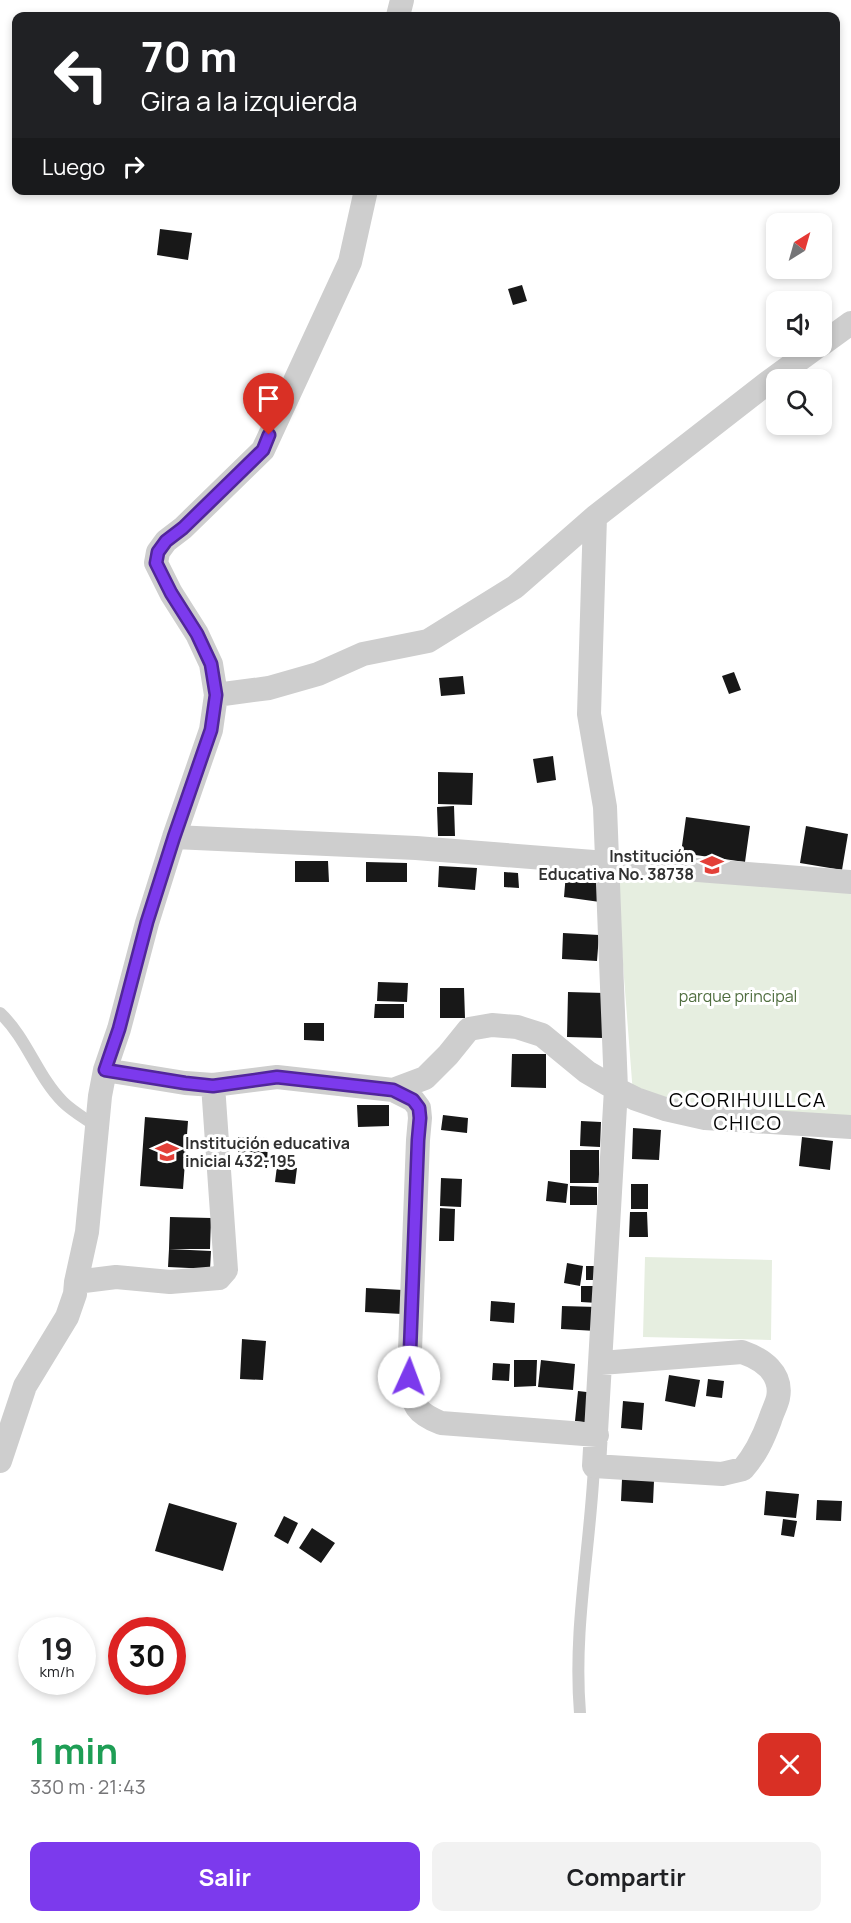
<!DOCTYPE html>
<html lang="es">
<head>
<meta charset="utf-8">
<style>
  body { margin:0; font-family:Manrope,sans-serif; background:#f2f2f2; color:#202124; height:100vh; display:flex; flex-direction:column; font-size:22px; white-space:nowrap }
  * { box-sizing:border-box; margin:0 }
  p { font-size:20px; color:#757577 }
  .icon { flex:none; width:33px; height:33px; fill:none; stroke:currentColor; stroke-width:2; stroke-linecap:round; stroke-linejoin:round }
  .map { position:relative; height:1713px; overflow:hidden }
  .details { display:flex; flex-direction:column; background:#fff; flex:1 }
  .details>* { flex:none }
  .top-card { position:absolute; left:12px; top:12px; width:828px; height:183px; border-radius:12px; box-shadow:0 3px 9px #0003; background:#202124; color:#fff; overflow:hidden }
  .needle { width:39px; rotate:37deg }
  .fabs { position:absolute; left:766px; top:213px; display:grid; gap:12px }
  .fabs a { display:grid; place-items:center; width:66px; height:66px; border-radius:12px; background:#fff; box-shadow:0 3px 9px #0003; font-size:30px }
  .speed { position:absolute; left:18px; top:1617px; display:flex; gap:12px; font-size:30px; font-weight:700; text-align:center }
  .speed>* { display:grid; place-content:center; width:78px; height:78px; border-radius:50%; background:#fff; box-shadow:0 3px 9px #0003; line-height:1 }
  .speed small { font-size:15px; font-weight:400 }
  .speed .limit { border:9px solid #d22; background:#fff; color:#111 }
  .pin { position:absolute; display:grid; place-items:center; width:51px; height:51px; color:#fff; margin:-62px -26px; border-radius:50% 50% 50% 0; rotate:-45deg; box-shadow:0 0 6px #0007 }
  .pin .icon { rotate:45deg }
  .me { position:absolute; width:66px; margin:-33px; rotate:2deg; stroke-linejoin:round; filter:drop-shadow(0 0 4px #0008) }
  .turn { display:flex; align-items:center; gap:21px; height:126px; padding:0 30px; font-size:27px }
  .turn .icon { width:78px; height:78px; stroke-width:2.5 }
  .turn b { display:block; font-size:42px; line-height:51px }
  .then { display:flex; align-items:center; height:57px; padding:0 30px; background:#0003; gap:12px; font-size:22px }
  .round { display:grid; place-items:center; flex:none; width:63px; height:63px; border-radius:12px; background:#f2f2f2 }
  .headline { display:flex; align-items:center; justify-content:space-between; height:102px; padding:0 30px }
  h1 { font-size:36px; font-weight:700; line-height:45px; color:#1e9e55 }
  .button { display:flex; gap:12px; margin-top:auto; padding:12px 30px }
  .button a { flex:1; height:69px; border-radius:12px; background:#7c3aed; color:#fff; font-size:24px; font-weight:700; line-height:69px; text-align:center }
  .button a+a { background:#f2f2f2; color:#202124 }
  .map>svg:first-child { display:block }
</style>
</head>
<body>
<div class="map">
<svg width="851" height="1713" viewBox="0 0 851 1713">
  <rect width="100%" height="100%" fill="#fff"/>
  <!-- green -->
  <path fill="#e6eee0" d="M616,874L851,890V1117L712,1108L633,1094Z
    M645,1257L772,1260L771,1340L643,1337Z"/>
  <!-- building -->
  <path fill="#181818" d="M160,229L192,233L188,260L157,255Z
    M522,285L527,301L513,305L508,289Z
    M734,672L741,690L729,694L722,676Z
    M463,676L465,694L441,696L439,678Z
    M553,756L556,780L537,783L533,759Z
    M438,772L473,773L472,805L438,804Z
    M454,806L455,836H438L437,807Z
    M686,817L750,826L745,862L681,853Z
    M806,826L848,834L842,870L800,863Z
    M295,861H328L329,882H295Z
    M366,862L407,863V882H366Z
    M439,866L477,868L475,890L438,887Z
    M504,872L518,873L519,888L504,887Z
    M566,873L602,877L600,902L564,897Z
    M563,933L599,935L597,961L562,959Z
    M378,982L408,983L407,1002L377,1001Z
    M440,988H464L465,1018H440Z
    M568,992L605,993L604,1038L567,1037Z
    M375,1004H404V1018H374Z
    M304,1023H324V1041L304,1040Z
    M512,1054H546V1088L511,1087Z
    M357,1105H389V1126L358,1127Z
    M443,1115L468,1118L467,1133L441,1130Z
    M145,1117L188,1121L183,1189L140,1186Z
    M581,1121L601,1122L600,1147L580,1146Z
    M633,1128L661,1130L659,1160L632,1159Z
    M238,1137L268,1138L267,1168L238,1167Z
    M802,1137L833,1141L830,1170L799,1166Z
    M570,1150H599V1183H570Z
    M277,1166L297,1168L295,1184L275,1182Z
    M441,1178L462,1179L461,1207L440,1206Z
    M548,1181L568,1184L566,1203L546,1201Z
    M631,1184H648V1209H631Z
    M570,1186L597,1187V1205H570Z
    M440,1208L455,1209L454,1241H439Z
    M630,1212H647L648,1237H629Z
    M170,1217L211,1218L210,1249H169Z
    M169,1249L211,1251L210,1269L168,1267Z
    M567,1263L583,1266L580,1286L564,1283Z
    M586,1266H601L600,1280H586Z
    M581,1286H598V1303L581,1302Z
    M366,1288L403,1290L402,1314L365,1312Z
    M491,1301L515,1303L514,1323L490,1321Z
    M562,1306L597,1307L596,1331L561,1329Z
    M242,1339L266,1341L263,1380L240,1379Z
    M514,1360H537L536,1386L514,1387Z
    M541,1360L575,1364L573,1390L538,1387Z
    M493,1363L510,1364L509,1381L492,1380Z
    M669,1375L700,1380L695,1407L665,1401Z
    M708,1379L724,1381L722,1398L706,1396Z
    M578,1391L595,1393L592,1423L575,1421Z
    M623,1401L644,1403L642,1430L621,1428Z
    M622,1479L654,1481L653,1503L621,1501Z
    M766,1491L799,1494L796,1518L764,1515Z
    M817,1500L842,1501L841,1521L816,1520Z
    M169,1503L237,1523L223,1571L155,1551Z
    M284,1516L298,1523L288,1544L274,1536Z
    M783,1519L797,1521L794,1537L781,1535Z
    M312,1528L335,1543L321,1563L299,1548Z"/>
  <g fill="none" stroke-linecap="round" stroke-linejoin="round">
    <!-- service -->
    <path stroke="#cecece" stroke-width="12" d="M0,1013C27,1038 37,1076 63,1102C72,1111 86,1119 97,1127
      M580,1713C573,1630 590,1549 594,1466"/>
    <!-- minor -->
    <path stroke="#cecece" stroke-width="24" d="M398,16L402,0
      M822,344L851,323
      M595,517L589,714L605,807L616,1089L594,1466L722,1474L743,1469C756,1454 763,1439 770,1420C772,1413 776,1406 778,1398C783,1373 762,1359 742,1352L601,1363
      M216,695L269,688L318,674L363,654L428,641L515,587L595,517L766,384L818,346
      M174,837L416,848L851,882
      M105,1070L185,1083L213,1085L277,1077L393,1090L413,1100L419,1108L420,1118L418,1140L409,1377C414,1406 414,1412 441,1423L597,1435
      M393,1090L425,1078L448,1055L469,1029L492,1025L517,1027L542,1035L587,1072L616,1089L636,1099L665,1109L705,1118L851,1127
      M76,1282L116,1277L170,1282L219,1278L226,1270L213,1085
      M0,1461L25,1386L67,1317L75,1294L76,1282L87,1232L100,1096L105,1070L119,1029L147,923L174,837L211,730L216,695L211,664L197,634L171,593L156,563L158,552L166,541L183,528L263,450L350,262L366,190"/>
  </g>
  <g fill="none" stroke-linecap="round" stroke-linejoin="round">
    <!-- route casing -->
    <g stroke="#51269a" stroke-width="15">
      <path id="route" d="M269,435L263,450L183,528L166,541L158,552L156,563L171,593L197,634L211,664L216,695L211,730L174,837L147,922L119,1029L105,1070L185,1083L213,1086L277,1077L393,1090L413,1100L419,1108L420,1118L418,1140L409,1377"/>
    </g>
    <!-- route -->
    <use href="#route" stroke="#7c3aed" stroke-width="10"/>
  </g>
  <!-- icons -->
  <defs>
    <g id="school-bare" transform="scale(1.8)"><path d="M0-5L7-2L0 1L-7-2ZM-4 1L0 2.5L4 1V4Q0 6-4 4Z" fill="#e34038" stroke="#fff" stroke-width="2.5" paint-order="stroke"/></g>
  </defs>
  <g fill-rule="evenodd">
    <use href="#school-bare" x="712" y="865"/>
    <use href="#school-bare" x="167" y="1152"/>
  </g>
  <g text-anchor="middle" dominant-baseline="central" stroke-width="6" stroke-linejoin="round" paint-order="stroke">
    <!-- poi labels -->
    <g font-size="16" font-weight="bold" fill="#313131" stroke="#fff" text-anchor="end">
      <text x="694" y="856">Institución<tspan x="694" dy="18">Educativa No. 38738</tspan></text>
      <text x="185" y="1143" text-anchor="start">Institución educativa<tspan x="185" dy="18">inicial 432-195</tspan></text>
    </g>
    <!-- park labels -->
    <g font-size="16" fill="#4f6d3e" stroke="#fff">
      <text x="738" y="996">parque principal</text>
    </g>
    <!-- quarter labels -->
    <g font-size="20" letter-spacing="1.5" fill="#000" stroke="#fff">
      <text x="748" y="1099">CCORIHUILLCA<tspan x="748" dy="23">CHICO</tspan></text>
    </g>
  </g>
</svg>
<div class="fabs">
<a><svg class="needle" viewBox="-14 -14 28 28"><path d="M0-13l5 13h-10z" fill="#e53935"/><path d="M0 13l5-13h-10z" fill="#757577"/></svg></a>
<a><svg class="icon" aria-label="sound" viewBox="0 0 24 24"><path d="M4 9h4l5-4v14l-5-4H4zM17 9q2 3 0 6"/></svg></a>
<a><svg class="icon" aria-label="search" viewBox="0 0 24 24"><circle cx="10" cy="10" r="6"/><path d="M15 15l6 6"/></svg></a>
</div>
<div class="speed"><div>19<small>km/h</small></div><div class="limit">30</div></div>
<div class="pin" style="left:269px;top:435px;background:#d93025"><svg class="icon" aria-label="arrive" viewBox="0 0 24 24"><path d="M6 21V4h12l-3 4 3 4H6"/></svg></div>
<svg class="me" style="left:409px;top:1377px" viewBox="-20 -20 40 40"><circle r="19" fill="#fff"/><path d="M0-13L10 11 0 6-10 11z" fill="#7c3aed"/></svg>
<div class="top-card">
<div class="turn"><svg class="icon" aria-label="left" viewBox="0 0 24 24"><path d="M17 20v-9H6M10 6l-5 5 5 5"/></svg><div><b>70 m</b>Gira a la izquierda</div></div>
<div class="then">Luego<svg class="icon" aria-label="right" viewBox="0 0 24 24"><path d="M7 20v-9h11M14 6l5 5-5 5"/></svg></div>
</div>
</div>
<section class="details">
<div class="headline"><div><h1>1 min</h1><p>330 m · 21:43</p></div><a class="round" style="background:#d93025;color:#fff"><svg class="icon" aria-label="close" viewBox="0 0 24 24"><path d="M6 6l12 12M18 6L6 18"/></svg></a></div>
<div class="button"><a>Salir</a><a>Compartir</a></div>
</section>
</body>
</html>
